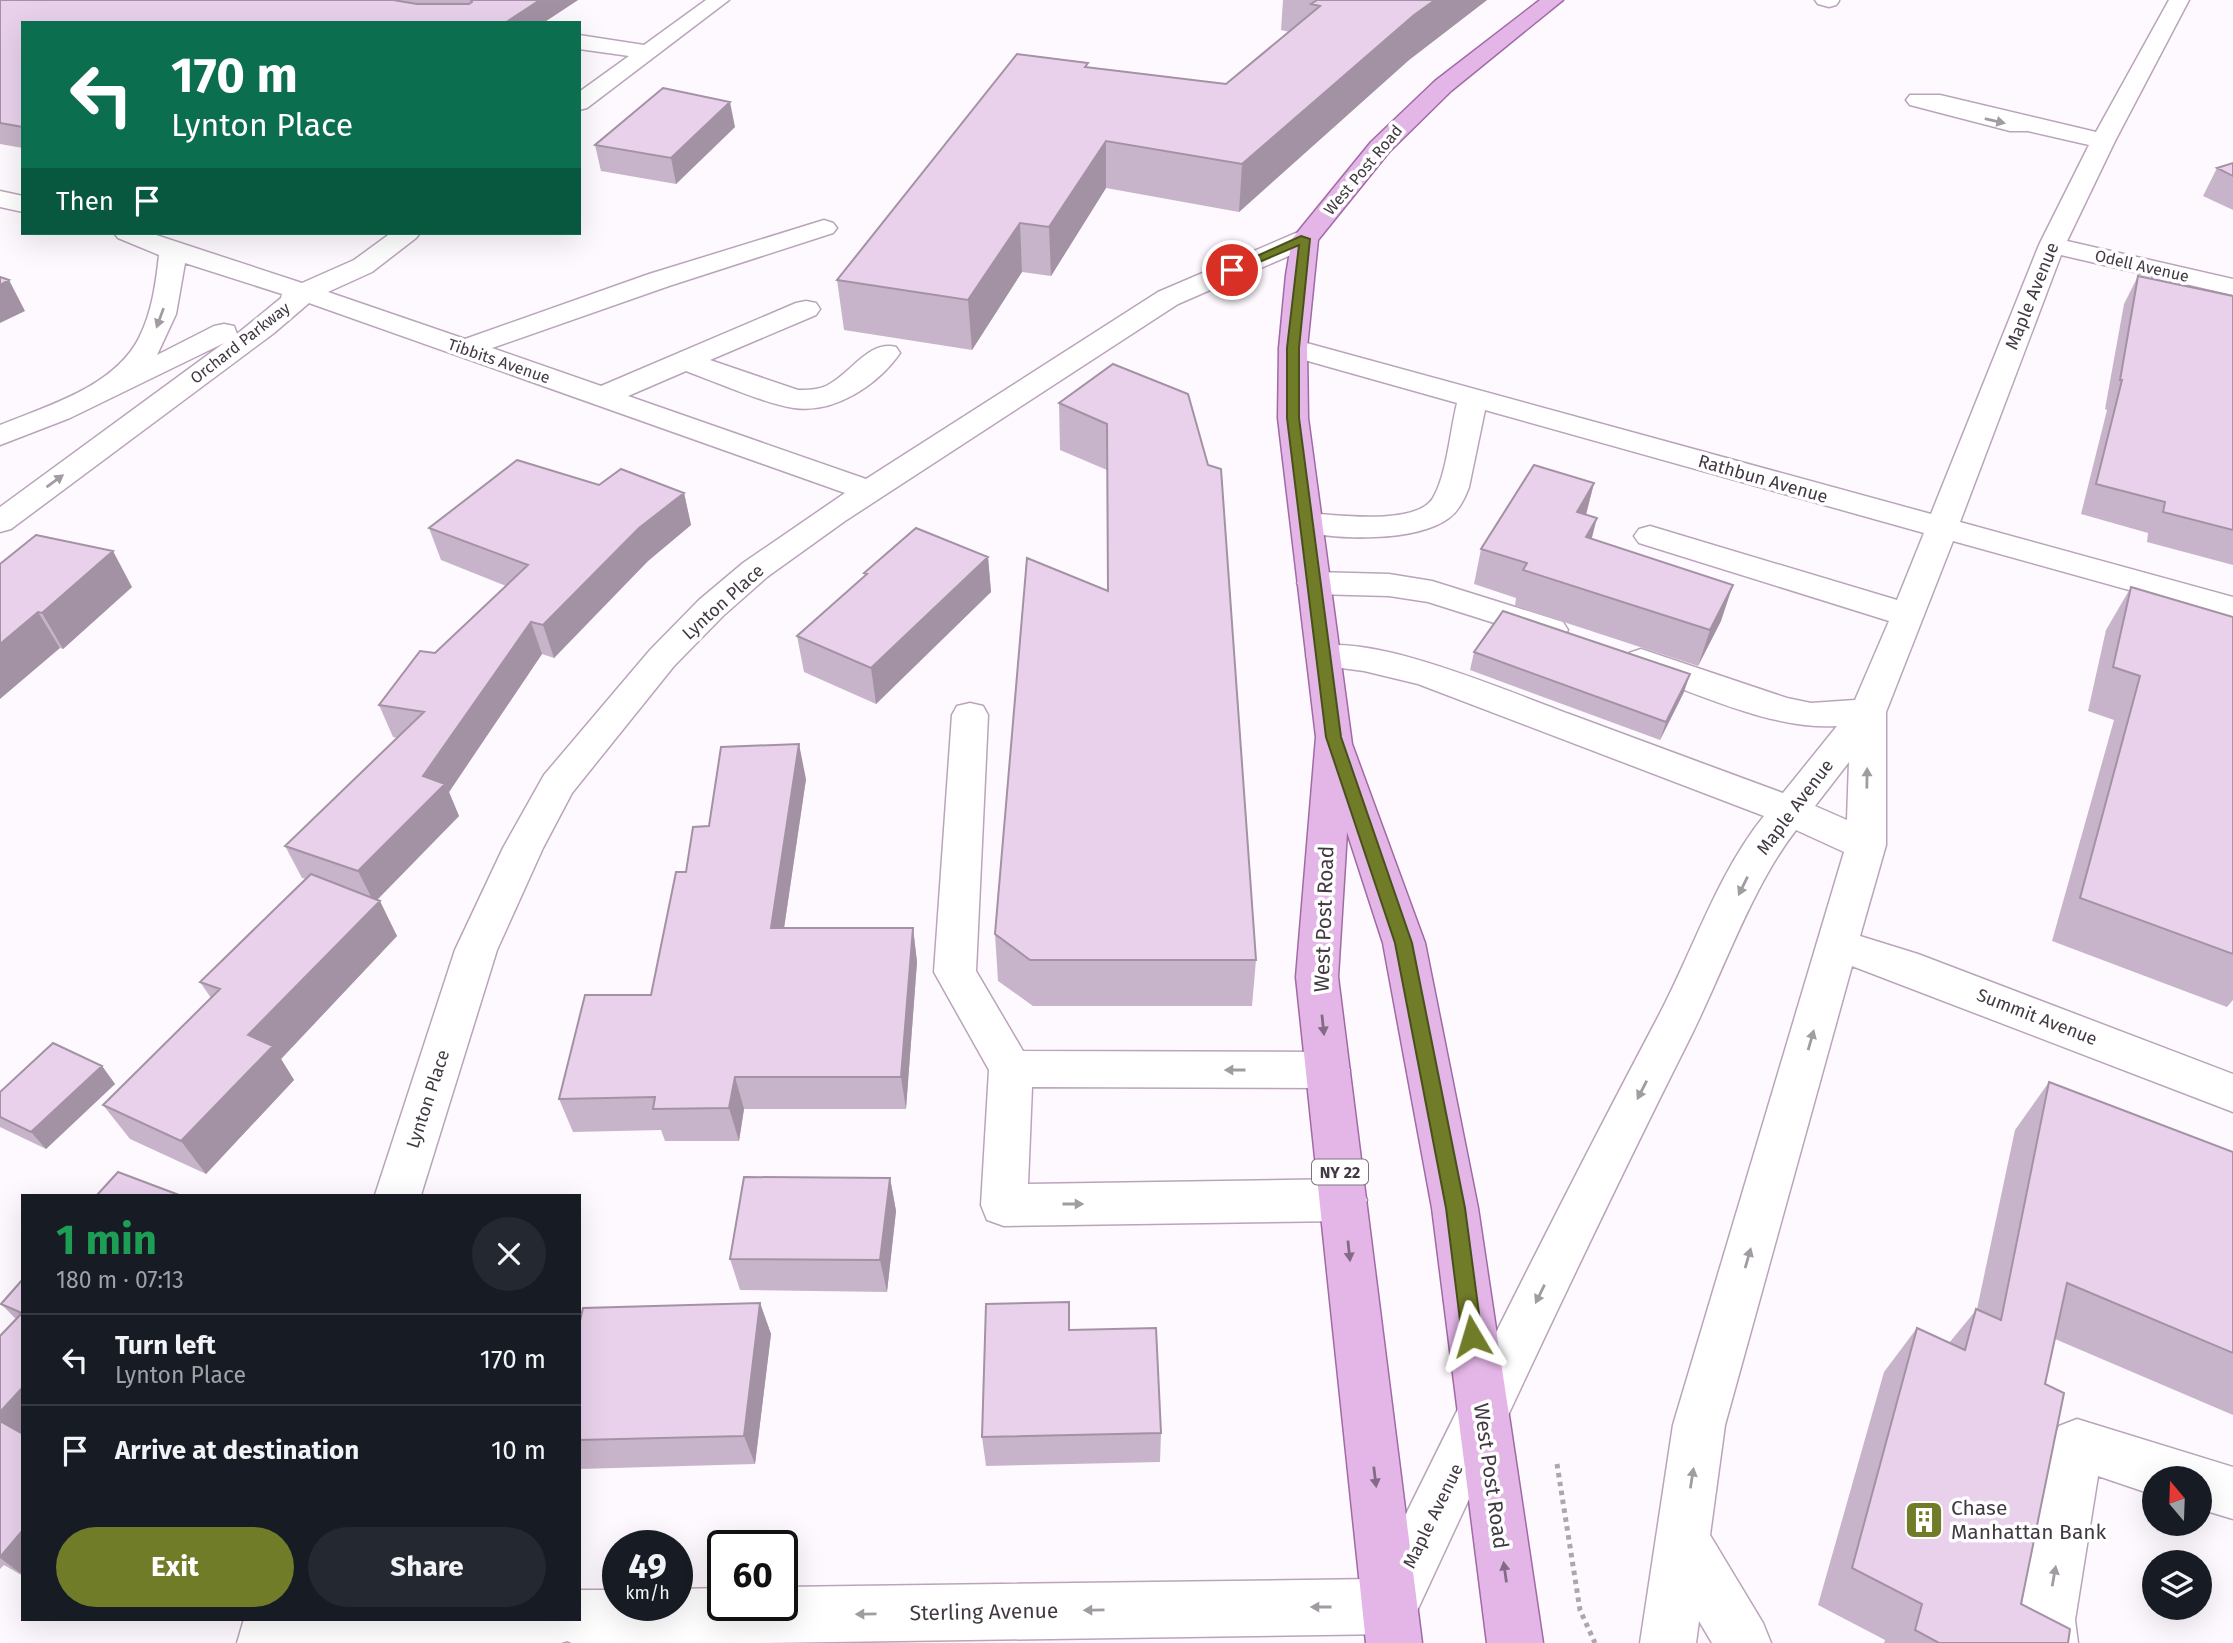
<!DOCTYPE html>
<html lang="en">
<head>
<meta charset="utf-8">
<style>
  body { margin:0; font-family:"Fira Sans",sans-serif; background:#242831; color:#f1f3f6; height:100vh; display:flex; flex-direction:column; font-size:26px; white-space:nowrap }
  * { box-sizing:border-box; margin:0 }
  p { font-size:23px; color:#9ea1a6 }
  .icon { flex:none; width:38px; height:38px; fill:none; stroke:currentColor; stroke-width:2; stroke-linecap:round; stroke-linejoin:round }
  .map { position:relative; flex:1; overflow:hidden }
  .details { position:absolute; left:21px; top:1194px; width:560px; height:427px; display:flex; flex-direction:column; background:#171b24; border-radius:0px; box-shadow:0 7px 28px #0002 }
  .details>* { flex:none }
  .hud { position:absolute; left:21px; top:21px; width:560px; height:214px; border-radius:0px; box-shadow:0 7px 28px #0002; background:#0b6e4f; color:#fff; overflow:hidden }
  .needle { width:46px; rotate:341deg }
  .buttons { position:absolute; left:2142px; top:1466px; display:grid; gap:14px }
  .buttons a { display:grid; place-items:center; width:70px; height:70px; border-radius:50%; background:#171b24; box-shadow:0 7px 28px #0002; font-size:35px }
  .speed { position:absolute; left:602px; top:1530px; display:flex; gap:14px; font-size:35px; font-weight:700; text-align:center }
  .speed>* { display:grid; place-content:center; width:91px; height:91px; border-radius:50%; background:#171b24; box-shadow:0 7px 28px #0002; line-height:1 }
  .speed small { font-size:18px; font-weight:400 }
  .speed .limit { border:4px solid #111; border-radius:10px; background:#fff; color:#111 }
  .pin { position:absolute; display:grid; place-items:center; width:60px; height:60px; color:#fff; margin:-30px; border:4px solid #fff; border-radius:50%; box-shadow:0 2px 7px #0007 }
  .me { position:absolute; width:77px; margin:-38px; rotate:353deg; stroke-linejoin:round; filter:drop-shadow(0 0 5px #0008) }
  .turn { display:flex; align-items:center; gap:24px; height:147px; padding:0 35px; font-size:32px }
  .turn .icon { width:91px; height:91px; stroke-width:2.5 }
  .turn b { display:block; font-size:49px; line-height:60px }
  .then { display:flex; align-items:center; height:66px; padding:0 35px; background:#0003; gap:14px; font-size:26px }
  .round { display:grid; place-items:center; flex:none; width:74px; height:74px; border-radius:37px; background:#242831 }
  .head { display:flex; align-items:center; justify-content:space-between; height:119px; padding:0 35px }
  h1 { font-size:42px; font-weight:700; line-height:52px; color:#1e9e55 }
  .button { display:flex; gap:14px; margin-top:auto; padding:14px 35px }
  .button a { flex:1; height:80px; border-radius:42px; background:#707c28; color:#fff; font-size:28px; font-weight:700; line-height:80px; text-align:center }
  .button a+a { background:#242831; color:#f1f3f6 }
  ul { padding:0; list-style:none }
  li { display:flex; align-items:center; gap:21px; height:91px; padding:0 35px; border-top:2px solid #363941 }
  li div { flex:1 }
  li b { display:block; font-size:26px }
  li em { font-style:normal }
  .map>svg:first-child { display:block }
</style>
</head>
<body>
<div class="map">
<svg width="2233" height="1643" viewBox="0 0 2233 1643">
  <rect width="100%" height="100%" fill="#fef9fe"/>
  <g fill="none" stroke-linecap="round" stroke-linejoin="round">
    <!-- minor casing -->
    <g stroke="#baa4bc" stroke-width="3">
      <path id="minor" d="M706,0H729L587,108L579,110V92L629,56L579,49V35L644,45Z
        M1815,0H1839V1L1836,5L1829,7L1818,4Z
        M2169,0H2189L2115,141L2067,241L2233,279V295L2061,255L1960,522L2233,597V619L1953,541L1886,712V845L1860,936L1918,954L2233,1074V1112L1852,966L1725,1425L1710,1535L1763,1623L1771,1643H1712L1699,1621L1696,1643H1640L1673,1425L1844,852L1796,830C1751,888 1722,975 1688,1042C1591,1235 1501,1430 1410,1626L1390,1634L764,1643H572L567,1641L561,1643H237L244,1619H579V1590H618V1605H677V1589L723,1588V1605H782V1587L1374,1579C1467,1390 1560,1202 1658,1017C1693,951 1717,874 1764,816L1418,684L1364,671L1311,664L1306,656L1311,648C1371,631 1511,693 1572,715C1642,741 1712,767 1783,793L1837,726C1770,730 1692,691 1629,669L1623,661L1629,653L1641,649L1787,698L1811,703L1855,700L1889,621L1639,543L1634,536L1639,529L1650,526L1897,600L1924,533L1485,410L1469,487C1465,498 1459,511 1449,518C1415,543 1334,540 1296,530L1291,523L1296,516L1307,513C1336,515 1416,526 1433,498C1447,474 1450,431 1457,403L1283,354L1279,348L1283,342L1293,339L1303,342L1931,514L2039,245L2089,145L2028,131H2010L1910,105L1906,100L1910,95H1940L2096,132ZM1849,762L1847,820L1815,806Z
        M0,191L23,196V212L0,207Z
        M824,220L833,223L837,228L833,233L669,286L492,348L601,386L796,303L806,301L816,303L820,309L816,315L710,360L798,390C807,390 817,390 826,386C850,375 868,340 896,347L900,353C878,385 834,414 794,408C763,403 716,382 686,371L628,396L866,479L1158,292L1296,233L1305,231L1314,233L1318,239L1314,245L1178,304L845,521L767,577L723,616L674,666L572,793L543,848L497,950L421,1195H375L455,950L503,848L544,775L650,650L699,600L743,563L845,493L309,303L274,333L11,529L0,532V507L224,343L70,418L0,445V425C47,406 114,387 139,338C152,312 156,283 159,255L118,238L114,233H150L302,283L354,260L391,233H420L416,238L372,272L328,292L465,339L649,274ZM185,263L282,294L281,298L237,334L234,326L224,324L214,326L157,355L176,314Z
        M1314,572L1389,574L1432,581L1563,622L1568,630L1563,638L1551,641L1428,602L1389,596L1314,594L1302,590L1297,583L1302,576Z
        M970,703L983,706L988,715L976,971L1023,1051L1328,1052L1343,1057L1350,1070L1343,1083L1328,1088L1032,1087L1028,1184L1344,1179L1360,1185L1367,1200L1360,1215L1344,1221L1004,1226L987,1220L981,1205L989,1070L934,972L952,715L957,706Z
        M2077,1419L2233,1467V1519L2200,1509V1479H2154V1495L2098,1476L2075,1620L2078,1643H2022L2019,1620L2051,1444L2059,1426Z"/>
    </g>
    <!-- major casing -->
    <g stroke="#a06aa4" stroke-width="3">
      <path id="major" d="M1540,0H1563L1451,91L1389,152L1318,240L1307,348L1308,418L1352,744L1425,943L1478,1208L1543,1643H1487L1432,1208L1383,943L1347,832L1338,977L1422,1643H1366L1296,977L1316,737L1278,418L1279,348L1286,275L1292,239L1371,142L1435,81Z"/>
    </g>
    <!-- path -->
    <path stroke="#ada6ad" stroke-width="5" stroke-dasharray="4.5 4.5" stroke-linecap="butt" d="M1557,1464L1580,1610L1595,1643"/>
    <!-- minor -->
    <use href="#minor" fill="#fff" fill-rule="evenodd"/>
    <!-- major -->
    <use href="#major" fill="#e4b6e8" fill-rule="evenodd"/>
  </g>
  <!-- wall -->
  <path fill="#c8b4ca" d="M0,0H578L543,23H23V148L0,144Z
    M1283,0H1487L1409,60L1239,212L1106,188L1051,276L1022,272L972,350L844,330L837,280L1088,67L1226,84L1290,32L1281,30Z
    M735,127L676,184L601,171L595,145Z
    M2233,163V210L2203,196L2217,168Z
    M2138,276L2233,296V565L2147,542L2148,533L2081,514L2107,410L2105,409L2124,304Z
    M1113,364L1256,960L1252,1006H1033L998,981L995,934L1108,591L1107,470L1060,450L1059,403Z
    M1594,483L1586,515L1591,539L1721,621L1698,666L1515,606L1516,598L1474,584L1481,549Z
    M599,485L684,493L691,525L648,561L554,658L542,654L449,792L459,816L377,900L397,936L281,1059L294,1080L206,1174L130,1139L103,1105L211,998L200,982L306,879L302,878L285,846L397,738L393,737L379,705L506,586L441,560L429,528Z
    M988,557L991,592L876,704L804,672L797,636L865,576L864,573Z
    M0,564L132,587L63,649L60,648Z
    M2131,587L2233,617V1000L2227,1007L2052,941L2114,720L2088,711L2106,630Z
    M1474,652L1684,692L1660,740L1470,670Z
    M806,779L784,928H913L917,962L906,1109H744L739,1141H665L661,1130L573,1132L559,1099L651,995L709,826Z
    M102,1066L115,1084L46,1149L0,1127V1092Z
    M2049,1082L2233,1152V1415L2055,1339L2045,1384L2021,1604L2068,1643H1884L1885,1640L1818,1605L1884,1372L1917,1328L1949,1343L1977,1309L2015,1130Z
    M890,1178L896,1211L887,1292L740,1290L730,1259Z
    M23,1279V1576L4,1565L0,1569V1336L16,1319L1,1304Z
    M760,1303L771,1334L755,1464L579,1469V1325Z
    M1070,1330L1161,1433L1160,1462L986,1466L982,1437Z"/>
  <!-- shaded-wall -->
  <path fill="#a392a4" d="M540,0H578L543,23H505Z
    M1435,0H1487L1409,60L1239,212L1242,164L1414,15Z
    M730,102L735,127L676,184L671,158Z
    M1106,141V188L1051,276L1049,227Z
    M1020,223L1022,272L972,350L968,300Z
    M9,280L25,311L0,323V285Z
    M1594,483L1585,518L1577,512Z
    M684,493L691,525L648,561L554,658L543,625L639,528Z
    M1597,518L1588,553L1586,537Z
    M113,551L132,587L63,649L42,613Z
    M988,557L991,592L876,704L871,668Z
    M1733,585L1721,621L1698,666L1710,630Z
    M38,612L60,648L0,699V644Z
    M531,622L542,654L449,792L459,816L374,903L358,871Z
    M1690,674L1684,692L1660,740L1666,722Z
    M799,744L806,779L779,962L771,928Z
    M380,901L397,936L281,1059L294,1080L206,1174L181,1141L248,1035Z
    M913,928L917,962L906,1109L901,1077Z
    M102,1066L115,1084L46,1149L31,1132Z
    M735,1077L744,1109L739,1141L729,1108Z
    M890,1178L896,1211L887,1292L880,1260Z
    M760,1303L771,1334L755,1464L744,1436Z
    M23,1387V1442L0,1423V1412Z
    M23,1530V1575L0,1558Z"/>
  <!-- building -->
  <path fill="#e9d1eb" stroke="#a392a4" stroke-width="2" d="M0,0H393L417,4H469L472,2L471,0H540L505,23H23V127L0,123Z
    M1317,0H1435L1414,15L1242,164L1106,141L1049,227L1020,223L968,300L837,280L1017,54L1088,63L1085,67L1226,84L1320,6L1311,4Z
    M663,88L730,102L671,158L595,145Z
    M2233,163V176L2217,168Z
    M2138,276L2233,296V530L2163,512L2165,502L2096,484L2122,380H2120Z
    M0,277L9,280L0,285Z
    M1113,364L1188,394L1208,465L1221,469L1256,960H1030L995,934L1027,558L1108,591L1107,424L1059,403Z
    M517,460L599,485L621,469L684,493L639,528L543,625L531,622L423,776L445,784L358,871L285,846L424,712L379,705L420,651L435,653L528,565L429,528Z
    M1534,465L1594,483L1577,512L1597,518L1586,537L1733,585L1710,630L1523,570L1527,563L1481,549Z
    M916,528L988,557L871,668L797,636L867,574L864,573Z
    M36,535L113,551L42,613L38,612L0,644V564Z
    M2131,587L2233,617V954L2080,898L2140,676L2113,667Z
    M1503,611L1690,674L1666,722L1474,652Z
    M799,744L771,928H913L901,1077H735L729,1108L653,1109L655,1097L559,1099L585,995H651L676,872H686L693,827L709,826L721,747Z
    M311,874L380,901L248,1035L273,1046L181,1141L103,1105L220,989L200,982Z
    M53,1043L102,1066L31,1132L0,1117V1092Z
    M2049,1082L2233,1152V1353L2067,1283L2045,1384L2064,1393L2021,1604L2070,1629L2068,1643H1939L1915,1630L1922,1604L1852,1568L1917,1328L1965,1350L1976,1309L2001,1320Z
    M118,1172L179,1195H97Z
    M744,1177L890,1178L880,1260L730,1259Z
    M23,1279V1387L0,1412V1336L22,1313L1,1304Z
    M1069,1302V1330L1156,1328L1161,1433L982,1437L986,1304Z
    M760,1303L744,1436L579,1440V1325L583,1308Z
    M0,1421L23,1434V1530L0,1557Z"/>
  <!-- one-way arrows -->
  <defs><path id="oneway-solid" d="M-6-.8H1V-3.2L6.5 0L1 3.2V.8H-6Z" transform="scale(1.75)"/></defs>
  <g fill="#a09ca1">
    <use href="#oneway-solid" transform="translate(1995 121) rotate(13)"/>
    <use href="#oneway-solid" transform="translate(160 318) rotate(110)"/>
    <use href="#oneway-solid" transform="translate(55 481) rotate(-36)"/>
    <use href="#oneway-solid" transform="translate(1867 778) rotate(-89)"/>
    <use href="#oneway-solid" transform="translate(1743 886) rotate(116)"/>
    <use href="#oneway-solid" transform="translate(1811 1040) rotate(-74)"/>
    <use href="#oneway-solid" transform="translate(1235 1070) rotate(-180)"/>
    <use href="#oneway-solid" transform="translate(1642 1090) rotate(117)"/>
    <use href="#oneway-solid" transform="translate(1073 1204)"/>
    <use href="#oneway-solid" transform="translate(1748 1258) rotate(-74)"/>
    <use href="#oneway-solid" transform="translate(1540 1294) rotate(116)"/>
    <use href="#oneway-solid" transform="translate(1692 1478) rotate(-81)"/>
    <use href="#oneway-solid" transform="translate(2054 1576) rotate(-80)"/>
    <use href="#oneway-solid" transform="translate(1321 1607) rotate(180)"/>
    <use href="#oneway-solid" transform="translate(1094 1610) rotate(179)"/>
    <use href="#oneway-solid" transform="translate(866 1614) rotate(179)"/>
  </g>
  <g fill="#836b85">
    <use href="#oneway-solid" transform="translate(1323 1025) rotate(84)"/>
    <use href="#oneway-solid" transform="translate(1349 1251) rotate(84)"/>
    <use href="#oneway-solid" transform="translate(1375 1477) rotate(83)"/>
    <use href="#oneway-solid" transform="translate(1505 1572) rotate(-98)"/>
  </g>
  <!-- route -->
  <path fill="#707c28" stroke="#49511a" stroke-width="2" d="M1301,236L1310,239L1299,348V418L1341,737L1412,943L1465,1208L1482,1336L1479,1343L1472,1346L1465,1343L1462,1336L1446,1208L1395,943L1326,737L1287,418V348L1299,245L1236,272L1226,270Z"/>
  <!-- icons -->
  <defs>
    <g id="building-square" transform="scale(2.0125)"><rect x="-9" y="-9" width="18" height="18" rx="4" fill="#707c28" stroke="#fff"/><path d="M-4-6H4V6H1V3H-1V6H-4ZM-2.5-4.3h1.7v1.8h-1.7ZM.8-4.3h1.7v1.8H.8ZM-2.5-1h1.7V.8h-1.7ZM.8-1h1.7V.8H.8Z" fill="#fff"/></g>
  </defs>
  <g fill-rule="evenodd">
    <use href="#building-square" x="1924" y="1520"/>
  </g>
  <g text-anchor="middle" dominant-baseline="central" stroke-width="7" stroke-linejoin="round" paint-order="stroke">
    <!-- far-street labels -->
    <g font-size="16" fill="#423943" stroke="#fff">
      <text transform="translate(1363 170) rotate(-50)">West Post Road</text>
      <text transform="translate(2142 266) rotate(13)">Odell Avenue</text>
      <text transform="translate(240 343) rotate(-38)">Orchard Parkway</text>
      <text transform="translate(499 361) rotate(19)">Tibbits Avenue</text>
    </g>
    <!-- shield labels -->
    <rect fill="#fff" stroke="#7b747b" stroke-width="2" x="1312" y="1159.5" width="56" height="25" rx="5"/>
    <g font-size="16" font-weight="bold" fill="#423943">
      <text x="1340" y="1172">NY 22</text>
    </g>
    <!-- street labels -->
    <g font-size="18" fill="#423943" stroke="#fff">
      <text transform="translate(2032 296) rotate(-68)">Maple Avenue</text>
      <text transform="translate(1763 479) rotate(16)">Rathbun Avenue</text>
      <text transform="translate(723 602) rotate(-42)">Lynton Place</text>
      <text transform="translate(1795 807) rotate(-53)">Maple Avenue</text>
      <text transform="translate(2037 1017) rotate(21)">Summit Avenue</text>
      <text transform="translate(428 1099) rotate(-72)">Lynton Place</text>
      <text transform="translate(1433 1516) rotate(-64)">Maple Avenue</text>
    </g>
    <!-- near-street labels -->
    <g font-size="21" fill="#423943" stroke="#fff">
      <text transform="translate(1324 919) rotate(-88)">West Post Road</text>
      <text transform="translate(1491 1476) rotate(82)">West Post Road</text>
      <text transform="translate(984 1612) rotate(-1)">Sterling Avenue</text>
    </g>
    <!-- near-poi labels -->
    <g font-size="21" fill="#423943" stroke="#fff" text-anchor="start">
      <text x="1951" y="1508">Chase<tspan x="1951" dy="24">Manhattan Bank</tspan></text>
    </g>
  </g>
</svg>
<div class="buttons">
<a><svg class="needle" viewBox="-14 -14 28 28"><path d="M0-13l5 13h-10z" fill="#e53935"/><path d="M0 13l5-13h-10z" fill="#9ea1a6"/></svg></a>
<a><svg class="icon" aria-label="layers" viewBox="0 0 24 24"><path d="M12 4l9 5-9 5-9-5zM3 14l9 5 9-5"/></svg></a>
</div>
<div class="speed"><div>49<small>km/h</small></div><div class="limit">60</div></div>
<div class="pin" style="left:1232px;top:270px;background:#d93025"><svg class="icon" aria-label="arrive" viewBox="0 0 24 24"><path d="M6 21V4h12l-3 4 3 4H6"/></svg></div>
<svg class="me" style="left:1472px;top:1336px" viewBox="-20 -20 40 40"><path d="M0-17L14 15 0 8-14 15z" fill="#707c28" stroke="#fff" stroke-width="4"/></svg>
<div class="hud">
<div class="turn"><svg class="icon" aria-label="left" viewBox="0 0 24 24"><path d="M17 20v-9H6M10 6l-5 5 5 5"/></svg><div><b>170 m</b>Lynton Place</div></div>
<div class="then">Then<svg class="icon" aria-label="arrive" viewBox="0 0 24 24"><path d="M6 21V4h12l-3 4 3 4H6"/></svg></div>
</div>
<section class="details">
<div class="head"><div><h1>1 min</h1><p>180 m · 07:13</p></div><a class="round"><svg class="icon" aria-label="close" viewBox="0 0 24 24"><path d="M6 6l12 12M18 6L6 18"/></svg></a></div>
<ul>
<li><svg class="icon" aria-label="left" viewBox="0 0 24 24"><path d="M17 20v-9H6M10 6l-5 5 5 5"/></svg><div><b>Turn left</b><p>Lynton Place</p></div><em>170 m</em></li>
<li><svg class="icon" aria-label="arrive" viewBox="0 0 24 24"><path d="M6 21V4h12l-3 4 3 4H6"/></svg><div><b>Arrive at destination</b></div><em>10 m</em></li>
</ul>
<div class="button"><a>Exit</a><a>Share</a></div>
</section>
</div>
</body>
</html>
